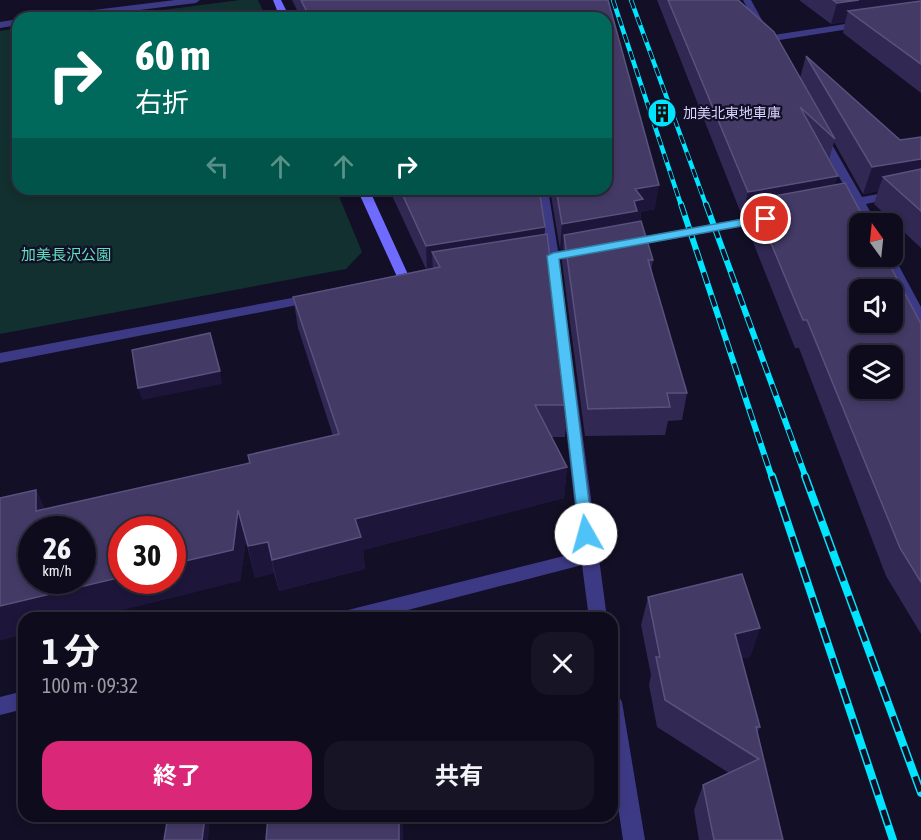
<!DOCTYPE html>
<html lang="ja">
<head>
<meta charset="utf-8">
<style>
  body { margin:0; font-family:"Asap Condensed","Noto Sans JP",sans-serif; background:#171425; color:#f1f3f6; height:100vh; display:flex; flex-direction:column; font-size:22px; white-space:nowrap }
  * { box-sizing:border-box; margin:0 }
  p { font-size:20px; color:#9b9ba3 }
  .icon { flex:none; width:33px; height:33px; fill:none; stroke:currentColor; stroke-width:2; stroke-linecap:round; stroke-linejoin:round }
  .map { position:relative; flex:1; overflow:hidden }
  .side { position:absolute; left:18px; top:612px; width:600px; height:210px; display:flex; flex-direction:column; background:#0e0b1c; border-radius:18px; box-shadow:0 3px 9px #0003,0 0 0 2px #2e2b3b }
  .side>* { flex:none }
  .guide { position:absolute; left:12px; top:12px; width:600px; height:183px; border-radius:18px; box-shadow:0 3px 9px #0003,0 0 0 2px #2e2b3b; background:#00695c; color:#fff; overflow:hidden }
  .needle { width:39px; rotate:345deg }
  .fabs { position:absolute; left:849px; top:213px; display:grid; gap:12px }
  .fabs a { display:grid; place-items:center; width:54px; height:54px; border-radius:12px; background:#0e0b1c; box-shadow:0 3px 9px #0003,0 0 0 2px #2e2b3b; font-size:30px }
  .speed { position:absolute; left:18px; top:516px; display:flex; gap:12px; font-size:30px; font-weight:700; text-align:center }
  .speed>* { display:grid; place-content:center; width:78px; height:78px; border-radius:50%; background:#0e0b1c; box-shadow:0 3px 9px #0003,0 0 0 2px #2e2b3b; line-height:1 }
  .speed small { font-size:15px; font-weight:400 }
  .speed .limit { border:9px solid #d22; background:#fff; color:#111 }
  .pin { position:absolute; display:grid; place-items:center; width:51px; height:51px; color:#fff; margin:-26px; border:3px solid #fff; border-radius:50%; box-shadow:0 2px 6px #0007 }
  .me { position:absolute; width:66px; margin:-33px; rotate:353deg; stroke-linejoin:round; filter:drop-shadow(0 0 4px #0008) }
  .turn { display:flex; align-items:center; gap:21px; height:126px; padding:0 24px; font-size:27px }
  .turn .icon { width:78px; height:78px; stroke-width:2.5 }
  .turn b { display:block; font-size:42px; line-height:51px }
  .lanes { display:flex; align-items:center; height:57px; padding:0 24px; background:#0003; justify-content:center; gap:30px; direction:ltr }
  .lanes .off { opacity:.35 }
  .round { display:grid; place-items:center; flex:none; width:63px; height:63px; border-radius:18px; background:#171425 }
  .headline { display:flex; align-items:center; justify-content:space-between; height:102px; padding:0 24px }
  h1 { font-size:36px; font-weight:700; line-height:45px }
  .action { display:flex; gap:12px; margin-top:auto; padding:12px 24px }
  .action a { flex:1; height:69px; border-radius:18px; background:#db2777; color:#fff; font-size:24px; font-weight:700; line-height:69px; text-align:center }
  .action a+a { background:#171425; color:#f1f3f6 }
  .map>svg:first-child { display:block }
</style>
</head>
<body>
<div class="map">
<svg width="921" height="840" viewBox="0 0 921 840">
  <rect width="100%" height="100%" fill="#130f26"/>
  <!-- green -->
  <path fill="#12302f" d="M240,0H258L266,18H100Z
    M18,28V189H336L362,252L346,269L0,334V31Z"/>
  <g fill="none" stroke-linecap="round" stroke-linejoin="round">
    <!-- street -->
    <path fill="#3d3a85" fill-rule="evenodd" d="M175,0H200L196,3L75,18H48L53,15Z
      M743,0H751L769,33L767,35H761Z
      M18,19V25L0,28V22Z
      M865,21L870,24L868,26L767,42L762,39L767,36Z
      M821,131L826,134L862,197L921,186V192L866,204L877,224H865L855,206L832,209V203L851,199L816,134Z
      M536,189H548L558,251L582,247L588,251L586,254L559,259L607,618H589L582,565L377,618H339L342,613L348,610L580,552L547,261L531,264L525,260L527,257L546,254Z
      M768,214L772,215V221L629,247L623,243L629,239Z
      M892,253L921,307V324L914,320L882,256H892Z
      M313,294L320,298L318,301L0,363V353Z
      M24,691V709L0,715V697Z
      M612,693L619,696L622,702L645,840H623L612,765Z"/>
    <!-- secondary -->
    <path fill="#6f6bff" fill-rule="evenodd" d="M273,0H281L290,18H280Z
      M357,189H369L411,281L410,284H400L399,281Z"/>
    <!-- rail-far2 casing -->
    <g stroke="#00e5ff" stroke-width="4.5">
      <path id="rail-far2" d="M613,0L681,205
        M631,0L706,205"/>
    </g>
    <!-- rail-far1 casing -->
    <g stroke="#00e5ff" stroke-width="6">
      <path id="rail-far1" d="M681,204L772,478
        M706,204L806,478"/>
    </g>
    <!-- rail casing -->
    <g stroke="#00e5ff" stroke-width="8">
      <path id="rail" d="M772,476L893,840
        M805,476L921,793"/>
    </g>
    <!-- rail-far2 -->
    <use href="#rail-far2" stroke="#130f26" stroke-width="3" stroke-dasharray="9" stroke-linecap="butt"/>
    <!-- rail-far1 -->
    <use href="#rail-far1" stroke="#130f26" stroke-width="4" stroke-dasharray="12" stroke-linecap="butt"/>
    <!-- rail -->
    <use href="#rail" stroke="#130f26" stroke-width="5" stroke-dasharray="16" stroke-linecap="butt"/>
  </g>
  <!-- wall -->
  <path fill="#312854" d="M292,0H608L655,209L641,212L640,222L653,260L651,271L687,393L682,420L668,421L665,435L585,436L562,262L563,249H560L550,189H606V18H301Z
    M657,0H738L800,78L806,56L900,140L921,137V248L874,204L878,191L863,194L834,142L829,160L835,185L920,322L921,321V634L886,576L799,348H795L747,227L750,214L742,216Z
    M799,0H921V93L843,33L845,22L831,24Z
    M389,189H539L545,227V234L568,405L565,437H552L567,467L564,498L363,550L365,569L279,591L274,573L255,578L246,541L240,581L24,618V634L0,640V498L36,490L45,510L250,463L333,436L298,328L293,297L426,269Z
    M648,597L760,628L750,657L741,658L760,727L757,734L783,840H699L694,810L703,785L729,773L657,727L649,685L651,675L641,625Z"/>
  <!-- shaded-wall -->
  <path fill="#1d163a" d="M859,0H921V12L848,11L845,22L831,24L837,3Z
    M921,159V184L883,177L878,191L863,194L872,167Z
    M838,176L831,199L753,200L750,214L742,216L748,192Z
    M659,185L655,209L641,212L639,224L564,235L563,249H560L562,224L635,189Z
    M545,227L543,252L440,267L432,252L433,270L427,271L426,246Z
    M220,371L222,384L142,400L138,388Z
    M567,467L564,498L363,550L365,569L279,591L272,560L355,519Z
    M36,490L50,522L36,511Z
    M238,510L246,541L240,581L91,618H24V634L0,640V606L122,577V580H172V564Z
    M268,542L274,573L255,578L248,546Z
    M760,628L750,657L725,662L735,634Z
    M205,816H211L208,840H202Z
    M399,816H403V840H399Z"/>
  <!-- building -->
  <path fill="#433a66" stroke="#5a527e" stroke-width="1.5" fill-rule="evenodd" d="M301,0H608L659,185L635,189L643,199L634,201L637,211L562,224L556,189H606V18H310Z
    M668,0H738L774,32L835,139L800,107L838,176L748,192Z
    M833,0H859L837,3Z
    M921,1V64L848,11Z
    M806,56L900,140L921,137V159L872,167Z
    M921,169V211L883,177Z
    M845,183L867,224H860V256H885L920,322L921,321V582L900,548L807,320H803L753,200ZM860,290H892V322H860ZM860,356H892V388H860Z
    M400,189H539L545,227L426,246Z
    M641,221L653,260H648L687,393H667L670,407L588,409L564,235Z
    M547,234L568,405H535L567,467L355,519L361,537L272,560L268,542L248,546L238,510L233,550L172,564V530H122V577L0,606V498L36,490V511L250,463L248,455L339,434L293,297L440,267L432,252ZM32,530H82V580H32Z
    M210,333L220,371L138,388L132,350Z
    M742,574L760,628L735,634L760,727H756L783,840H714L703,785L759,759L665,700L656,657H660L648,597Z
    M168,816H205L202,840H164Z
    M268,816H399V840H266Z"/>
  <!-- route -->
  <path fill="#4fc3f7" stroke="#337fa1" stroke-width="1.5" d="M766,215L769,216V221L559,259L593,534L591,538H580L547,256L553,253Z"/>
  <!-- icons -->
  <defs>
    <g id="building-disc" transform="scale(1.5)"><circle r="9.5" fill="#00e5ff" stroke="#130f26"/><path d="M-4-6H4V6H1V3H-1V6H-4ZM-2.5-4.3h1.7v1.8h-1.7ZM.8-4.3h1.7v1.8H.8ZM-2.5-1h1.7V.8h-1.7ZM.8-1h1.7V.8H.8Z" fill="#111"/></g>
  </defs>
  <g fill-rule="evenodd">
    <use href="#building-disc" x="662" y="113"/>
  </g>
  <g text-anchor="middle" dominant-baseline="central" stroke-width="4.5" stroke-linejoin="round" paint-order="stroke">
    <!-- far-poi labels -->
    <g font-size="14" fill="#d9d4ff" stroke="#130f26" text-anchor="start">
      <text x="683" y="113">加美北東地車庫</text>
    </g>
    <!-- park labels -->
    <g font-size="15" fill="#5fe0c0" stroke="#130f26">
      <text x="66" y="254">加美長沢公園</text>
    </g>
  </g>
</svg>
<div class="fabs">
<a><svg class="needle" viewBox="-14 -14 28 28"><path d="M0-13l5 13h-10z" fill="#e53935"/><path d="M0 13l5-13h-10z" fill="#9b9ba3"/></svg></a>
<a><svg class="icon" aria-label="sound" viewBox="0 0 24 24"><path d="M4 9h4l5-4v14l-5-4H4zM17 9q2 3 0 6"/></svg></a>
<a><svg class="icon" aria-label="layers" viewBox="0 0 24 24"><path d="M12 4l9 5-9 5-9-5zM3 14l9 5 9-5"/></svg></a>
</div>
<div class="speed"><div>26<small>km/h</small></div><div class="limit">30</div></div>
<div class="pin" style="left:766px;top:219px;background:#d93025"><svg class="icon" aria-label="arrive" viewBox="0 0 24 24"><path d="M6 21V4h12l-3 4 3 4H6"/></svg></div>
<svg class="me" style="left:586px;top:534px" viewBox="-20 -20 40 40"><circle r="19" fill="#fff"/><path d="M0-13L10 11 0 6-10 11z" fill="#4fc3f7"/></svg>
<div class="guide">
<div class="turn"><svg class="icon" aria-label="right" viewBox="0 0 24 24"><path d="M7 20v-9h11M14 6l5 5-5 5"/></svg><div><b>60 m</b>右折</div></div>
<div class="lanes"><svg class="icon off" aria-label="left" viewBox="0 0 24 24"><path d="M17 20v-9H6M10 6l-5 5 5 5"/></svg><svg class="icon off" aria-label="ahead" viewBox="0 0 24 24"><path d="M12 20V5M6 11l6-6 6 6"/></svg><svg class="icon off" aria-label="ahead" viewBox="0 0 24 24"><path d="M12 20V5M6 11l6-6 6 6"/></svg><svg class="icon" aria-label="right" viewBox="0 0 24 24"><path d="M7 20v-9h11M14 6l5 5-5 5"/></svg></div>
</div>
<section class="side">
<div class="headline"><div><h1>1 分</h1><p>100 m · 09:32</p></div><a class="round"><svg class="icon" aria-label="close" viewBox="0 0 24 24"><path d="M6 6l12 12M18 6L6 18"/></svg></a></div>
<div class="action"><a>終了</a><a>共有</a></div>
</section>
</div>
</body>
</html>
